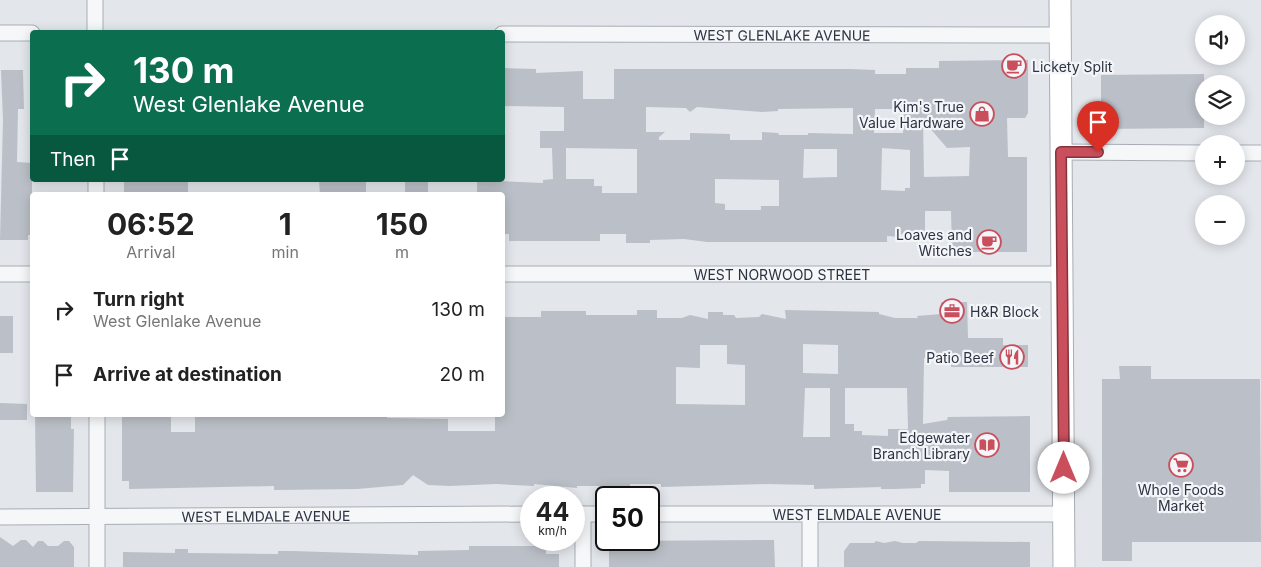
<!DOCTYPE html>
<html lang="en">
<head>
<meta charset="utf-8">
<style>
  body { margin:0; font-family:Inter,sans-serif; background:#f2f2f2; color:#222; height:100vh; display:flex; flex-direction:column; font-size:19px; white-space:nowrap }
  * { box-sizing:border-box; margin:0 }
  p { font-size:16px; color:#767676 }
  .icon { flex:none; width:28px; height:28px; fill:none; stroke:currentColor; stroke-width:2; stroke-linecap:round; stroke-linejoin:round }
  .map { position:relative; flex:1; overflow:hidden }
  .panel { position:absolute; left:30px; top:192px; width:475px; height:225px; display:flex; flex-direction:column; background:#fff; border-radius:5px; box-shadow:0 2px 12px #0003 }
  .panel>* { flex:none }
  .top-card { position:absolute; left:30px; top:30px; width:475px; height:152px; border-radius:5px; box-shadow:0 2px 12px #0003; background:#0b6e4f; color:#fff; overflow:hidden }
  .fabs { position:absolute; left:1195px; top:15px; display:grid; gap:10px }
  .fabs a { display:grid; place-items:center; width:50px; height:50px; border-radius:50%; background:#fff; box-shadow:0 2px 12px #0003; font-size:25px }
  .speed { position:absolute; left:520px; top:486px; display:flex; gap:10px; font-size:25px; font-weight:700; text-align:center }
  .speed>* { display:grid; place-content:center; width:65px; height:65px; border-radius:50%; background:#fff; box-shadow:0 2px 12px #0003; line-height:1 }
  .speed small { font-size:12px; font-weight:400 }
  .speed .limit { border:2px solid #111; border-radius:8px; background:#fff; color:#111 }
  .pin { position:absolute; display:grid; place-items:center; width:42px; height:42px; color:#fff; margin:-51px -21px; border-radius:50% 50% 50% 0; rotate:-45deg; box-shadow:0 0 5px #0007 }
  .pin .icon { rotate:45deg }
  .me { position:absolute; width:55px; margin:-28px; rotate:0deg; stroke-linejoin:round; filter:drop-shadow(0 0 4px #0008) }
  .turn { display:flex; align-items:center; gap:18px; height:105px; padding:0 20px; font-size:22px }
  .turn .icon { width:65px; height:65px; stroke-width:2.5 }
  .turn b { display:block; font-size:35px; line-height:42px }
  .then { display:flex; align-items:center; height:48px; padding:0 20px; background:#0003; gap:10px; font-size:19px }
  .eta { display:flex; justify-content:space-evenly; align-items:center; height:85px; text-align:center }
  .eta b { font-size:30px; font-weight:700; line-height:35px }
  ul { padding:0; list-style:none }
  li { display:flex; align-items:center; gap:15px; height:65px; padding:0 20px }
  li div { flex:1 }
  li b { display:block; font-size:19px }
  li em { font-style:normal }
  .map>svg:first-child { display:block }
</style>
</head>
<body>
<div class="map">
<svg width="1261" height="567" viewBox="0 0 1261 567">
  <rect width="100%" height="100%" fill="#e3e6eb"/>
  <!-- building -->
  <path fill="#bbbfc7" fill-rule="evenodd" d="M1028,60V113L1025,118H1007L1008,157H1027V252H952L951,211H925V243L916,235L901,234L899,237L887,236V242H707L684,239L650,240V243H626V234H600V241H509V234H502V195H477V180L543,183V180L553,179L552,148H540V131H564V107L502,106V68L536,69V73L583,71V99H614V69H851L875,70V74H906V68H939V61ZM646,107L686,108L690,112L697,107L762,112L778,111V109L853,108V134L808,133V135H779L778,133L762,132V140H730V134L690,133V140H659V137L665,132H646ZM875,109H904L903,133H874ZM923,120L947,148L970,147L969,176L924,177ZM566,148L637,149V193H602V186H594V179H566ZM882,148L910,150V188H905V191L881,190ZM804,149H837V177L803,178ZM715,179L779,180V206H761V210H725V204L715,203Z
    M1,70H23L24,109H18L17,162L32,163V208H30V235H28V240H0L3,120Z
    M1204,74V128L1101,129V75Z
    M124,180H188V195H124Z
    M319,180H366V195H320Z
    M405,180H428V195H405Z
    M941,302H967L968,338H1003V345H1028V367H951V358H924L923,424L947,420L948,417L1030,416V492H949V471L925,470V484H921V488L895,489H881V487L814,489V485L767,484L661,487V484H630V486H577V488L534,484V486L496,484L450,486L428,485L413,475L403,485L357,489L274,490V486L129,489V481H122V415H171V432H195V415H387V418L448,419V431H495V415H502V317H541V311H586V315H637V310H657V318H682L690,315L708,319V312H723V315H734L736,318L759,317L762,314L786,319L785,310L879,312V314L895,318H918L917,316L941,314ZM803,344L838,345V374L803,373ZM700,345H727V364L745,365V405L676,404V367L700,368ZM805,388H830V437H803ZM845,388H907L908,429H888V436L862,435V431H854V424H845Z
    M0,316H13V353H0Z
    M1119,366H1151V379H1260L1261,542H1132V561H1102V379H1120Z
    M0,403L27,404V420H0Z
    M35,415H69L71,417V429H74L73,492H36Z
    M0,537L13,546L21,540H26L33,547L38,541H43L48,546H58L64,541H69L74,547V567H0Z
    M774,540L775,567H609V541Z
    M876,541L884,543L895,541L903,543H916L919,541L1030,542V567H844V551L850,543H874Z
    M469,546H546V554H559V567H123V552L175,553V549H188V553L278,554V551H292L418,555V551L469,550Z"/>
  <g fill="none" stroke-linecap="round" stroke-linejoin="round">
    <!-- street casing -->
    <g stroke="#a8adb5" stroke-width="17">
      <g id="street">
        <path d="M95,0V32"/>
        <path d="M0,33H32"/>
        <path id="s1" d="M502,34L1061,35"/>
        <path d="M1061,152L1204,153"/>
        <path d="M1236,153H1261"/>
        <path d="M96,180V195"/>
        <path d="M0,274H32"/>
        <path id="s2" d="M502,274H1062"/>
        <path d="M97,415V567"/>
        <path d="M574,514H606"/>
        <path d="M583,514V567"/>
        <path id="s3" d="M649,514H1064"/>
        <path d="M810,514V567"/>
        <path id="s4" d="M0,517L531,514"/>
      </g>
    </g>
    <!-- secondary casing -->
    <g stroke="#a8adb5" stroke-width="23">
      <path id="secondary" d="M1060,0L1064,567"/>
    </g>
    <!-- street -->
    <use href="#street" stroke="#f6f7f9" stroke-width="15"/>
    <!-- secondary -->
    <use href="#secondary" stroke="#fff" stroke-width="21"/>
  </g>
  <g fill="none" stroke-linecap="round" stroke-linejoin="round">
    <!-- route casing -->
    <g stroke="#83333c" stroke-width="12">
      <path id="route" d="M1064,468L1061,152H1098"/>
    </g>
    <!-- route -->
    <use href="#route" stroke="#c94f5c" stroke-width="9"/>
  </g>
  <!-- icons -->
  <defs>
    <g id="cafe-ring" transform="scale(1.25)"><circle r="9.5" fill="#f3f5f8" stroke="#c94f5c" stroke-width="1.5"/><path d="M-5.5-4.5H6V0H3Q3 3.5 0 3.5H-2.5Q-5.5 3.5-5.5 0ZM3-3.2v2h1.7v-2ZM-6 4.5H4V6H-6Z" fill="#c94f5c"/></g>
    <g id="shop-ring" transform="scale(1.25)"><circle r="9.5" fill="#f3f5f8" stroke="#c94f5c" stroke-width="1.5"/><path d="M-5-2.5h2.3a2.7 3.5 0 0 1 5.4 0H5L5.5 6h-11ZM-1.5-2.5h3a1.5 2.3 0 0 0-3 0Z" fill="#c94f5c"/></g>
    <g id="office-ring" transform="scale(1.25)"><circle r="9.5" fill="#f3f5f8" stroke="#c94f5c" stroke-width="1.5"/><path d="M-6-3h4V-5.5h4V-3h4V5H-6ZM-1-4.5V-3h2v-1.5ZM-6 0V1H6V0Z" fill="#c94f5c"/></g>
    <g id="restaurant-ring" transform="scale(1.25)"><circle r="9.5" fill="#f3f5f8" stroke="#c94f5c" stroke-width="1.5"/><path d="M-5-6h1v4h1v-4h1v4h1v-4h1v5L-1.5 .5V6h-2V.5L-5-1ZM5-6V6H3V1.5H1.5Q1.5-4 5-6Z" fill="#c94f5c"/></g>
    <g id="library-ring" transform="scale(1.25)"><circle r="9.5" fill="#f3f5f8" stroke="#c94f5c" stroke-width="1.5"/><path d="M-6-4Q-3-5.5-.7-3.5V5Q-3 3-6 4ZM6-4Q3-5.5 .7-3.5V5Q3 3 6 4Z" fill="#c94f5c"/></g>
    <g id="supermarket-ring" transform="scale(1.25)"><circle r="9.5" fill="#f3f5f8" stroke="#c94f5c" stroke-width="1.5"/><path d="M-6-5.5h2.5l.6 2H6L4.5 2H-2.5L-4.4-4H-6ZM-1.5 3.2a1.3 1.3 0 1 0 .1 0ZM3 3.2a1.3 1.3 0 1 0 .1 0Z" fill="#c94f5c"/></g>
  </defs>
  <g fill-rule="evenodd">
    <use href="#cafe-ring" x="1014" y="66"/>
    <use href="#shop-ring" x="982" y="114"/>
    <use href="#cafe-ring" x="989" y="242"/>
    <use href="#office-ring" x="952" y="311"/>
    <use href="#restaurant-ring" x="1012" y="357"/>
    <use href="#library-ring" x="987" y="445"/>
    <use href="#supermarket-ring" x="1181" y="465"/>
  </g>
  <g text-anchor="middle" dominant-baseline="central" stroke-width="4.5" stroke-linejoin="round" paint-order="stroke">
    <!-- street labels -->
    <g font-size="14" fill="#2c3342" stroke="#f3f5f8">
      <text stroke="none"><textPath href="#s1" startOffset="280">WEST GLENLAKE AVENUE</textPath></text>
      <text stroke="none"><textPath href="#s2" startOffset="280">WEST NORWOOD STREET</textPath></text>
      <text stroke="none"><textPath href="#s3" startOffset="208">WEST ELMDALE AVENUE</textPath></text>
      <text stroke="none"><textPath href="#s4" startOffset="266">WEST ELMDALE AVENUE</textPath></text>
    </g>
    <!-- poi labels -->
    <g font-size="14" fill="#2c3342" stroke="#f3f5f8" text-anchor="end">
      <text x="1032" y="66" text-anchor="start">Lickety Split</text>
      <text x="964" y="106">Kim's True<tspan x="964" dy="16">Value Hardware</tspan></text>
      <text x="972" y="234">Loaves and<tspan x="972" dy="16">Witches</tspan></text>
      <text x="970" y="311" text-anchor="start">H&amp;R Block</text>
      <text x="994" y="357">Patio Beef</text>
      <text x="970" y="437">Edgewater<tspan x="970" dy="16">Branch Library</tspan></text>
      <text x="1181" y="489" text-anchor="middle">Whole Foods<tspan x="1181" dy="16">Market</tspan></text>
    </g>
  </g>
</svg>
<div class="fabs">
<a><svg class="icon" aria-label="sound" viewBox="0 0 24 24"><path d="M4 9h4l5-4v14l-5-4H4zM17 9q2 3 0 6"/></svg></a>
<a><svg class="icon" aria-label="layers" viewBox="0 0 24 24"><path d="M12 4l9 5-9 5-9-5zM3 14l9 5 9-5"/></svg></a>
<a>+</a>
<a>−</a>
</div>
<div class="speed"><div>44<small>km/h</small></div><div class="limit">50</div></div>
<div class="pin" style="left:1098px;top:152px;background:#d93025"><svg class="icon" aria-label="arrive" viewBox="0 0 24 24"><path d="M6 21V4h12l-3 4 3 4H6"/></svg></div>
<svg class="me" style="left:1064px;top:468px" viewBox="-20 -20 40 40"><circle r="19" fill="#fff"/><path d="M0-13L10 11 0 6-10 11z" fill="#c94f5c"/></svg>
<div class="top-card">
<div class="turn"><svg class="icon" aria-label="right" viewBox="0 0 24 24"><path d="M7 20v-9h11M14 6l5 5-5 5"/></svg><div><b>130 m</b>West Glenlake Avenue</div></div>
<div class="then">Then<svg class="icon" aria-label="arrive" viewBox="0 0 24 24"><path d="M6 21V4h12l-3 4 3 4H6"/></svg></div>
</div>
<section class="panel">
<div class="eta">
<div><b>06:52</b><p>Arrival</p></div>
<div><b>1</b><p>min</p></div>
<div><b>150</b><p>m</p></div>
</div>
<ul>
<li><svg class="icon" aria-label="right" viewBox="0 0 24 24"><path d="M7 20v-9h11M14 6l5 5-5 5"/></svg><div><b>Turn right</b><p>West Glenlake Avenue</p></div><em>130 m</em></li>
<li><svg class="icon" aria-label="arrive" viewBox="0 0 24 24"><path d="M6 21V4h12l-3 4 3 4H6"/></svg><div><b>Arrive at destination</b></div><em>20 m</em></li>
</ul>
</section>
</div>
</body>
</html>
